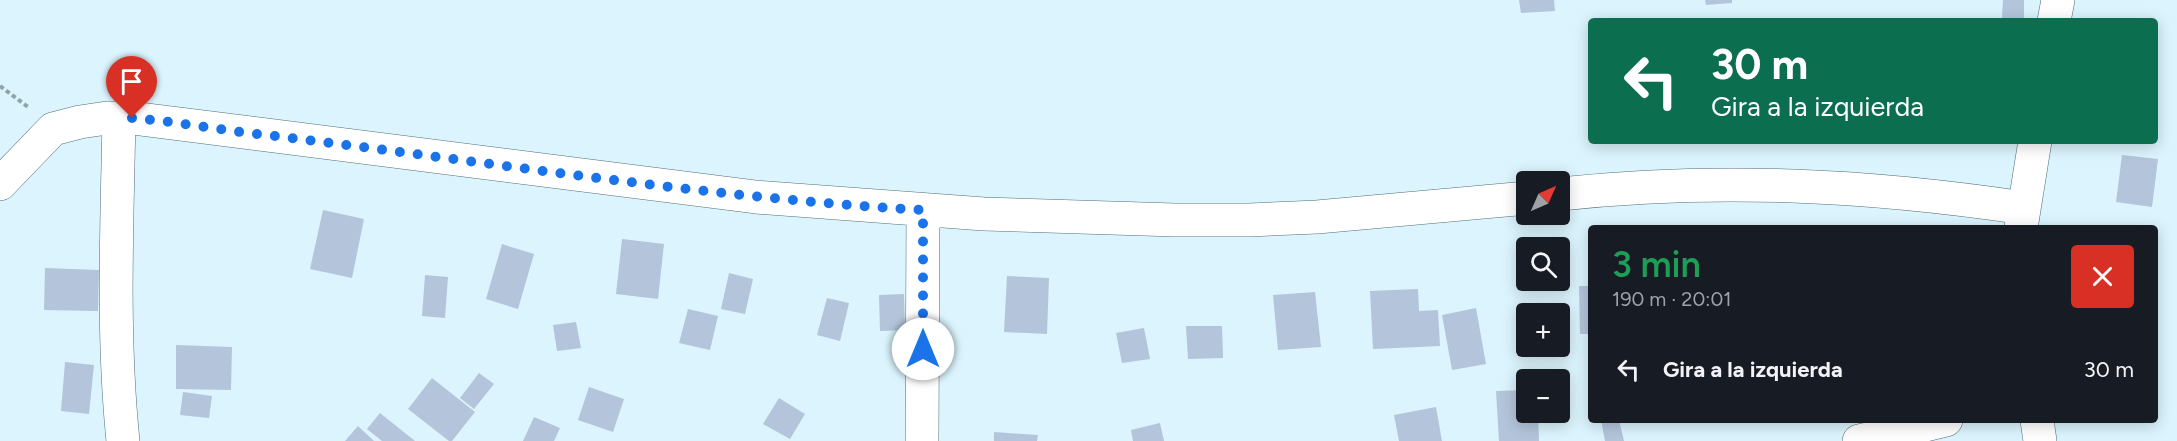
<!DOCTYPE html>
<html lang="es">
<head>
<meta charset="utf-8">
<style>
  body { margin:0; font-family:Figtree,sans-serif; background:#20242c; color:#f1f3f6; height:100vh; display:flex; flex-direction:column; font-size:22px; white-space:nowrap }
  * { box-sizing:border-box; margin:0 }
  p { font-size:20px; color:#9ea1a6 }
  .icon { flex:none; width:33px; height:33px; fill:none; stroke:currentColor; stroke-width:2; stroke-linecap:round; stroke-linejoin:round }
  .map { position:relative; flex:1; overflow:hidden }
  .panel { position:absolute; left:1588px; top:225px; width:570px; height:198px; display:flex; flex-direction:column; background:#171b24; border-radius:6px; box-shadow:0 3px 15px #0003 }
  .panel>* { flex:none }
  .top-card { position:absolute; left:1588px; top:18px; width:570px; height:126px; border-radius:6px; box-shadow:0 3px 15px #0003; background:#0b6e4f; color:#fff; overflow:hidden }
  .needle { width:39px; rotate:45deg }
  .tools { position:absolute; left:1516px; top:171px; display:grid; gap:12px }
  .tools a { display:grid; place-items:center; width:54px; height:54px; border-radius:6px; background:#171b24; box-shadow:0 3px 15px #0003; font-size:30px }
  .pin { position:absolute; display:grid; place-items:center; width:51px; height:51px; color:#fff; margin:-62px -26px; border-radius:50% 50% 50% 0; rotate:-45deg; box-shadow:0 0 6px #0007 }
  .pin .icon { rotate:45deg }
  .me { position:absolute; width:66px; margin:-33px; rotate:0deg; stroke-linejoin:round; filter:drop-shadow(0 0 4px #0008) }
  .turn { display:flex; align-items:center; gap:21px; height:126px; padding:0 24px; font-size:27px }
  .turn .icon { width:78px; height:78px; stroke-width:2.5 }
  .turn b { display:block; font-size:42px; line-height:51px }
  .round { display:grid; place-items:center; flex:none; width:63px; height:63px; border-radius:6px; background:#20242c }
  .head { display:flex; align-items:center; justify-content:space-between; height:102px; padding:0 24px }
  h1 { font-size:36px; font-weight:600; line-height:45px; color:#1e9e55 }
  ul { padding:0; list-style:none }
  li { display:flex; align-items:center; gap:18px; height:84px; padding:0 24px }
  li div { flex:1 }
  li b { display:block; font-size:22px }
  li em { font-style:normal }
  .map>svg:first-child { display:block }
</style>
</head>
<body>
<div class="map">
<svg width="2177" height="441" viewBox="0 0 2177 441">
  <rect width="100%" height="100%" fill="#dbf4fd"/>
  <!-- building -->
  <path fill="#b4c5db" d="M1519,0H1554L1555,11L1521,13Z
    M1705,0H1732V3L1706,5Z
    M2003,0H2024V19L2002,18Z
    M2122,155L2158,159L2152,207L2116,202Z
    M323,210L364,219L352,278L310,269Z
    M622,239L664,244L658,299L616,294Z
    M502,244L534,254L518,309L486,299Z
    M45,268L99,270L98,311L44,310Z
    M729,273L753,279L745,314L721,309Z
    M425,275L448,277L445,318L422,316Z
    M1007,276L1049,278L1047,334L1004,332Z
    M1579,286H1592V334H1580Z
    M1418,289L1419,311L1438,310L1440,346L1373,349L1370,291Z
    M1315,292L1321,347L1278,350L1273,295Z
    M904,294L905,330L880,331L879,295Z
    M827,298L849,303L840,341L817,335Z
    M1546,305L1547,314H1528V306Z
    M1476,308L1486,364L1452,370L1442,315Z
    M688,309L718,316L710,350L679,343Z
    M576,322L581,348L557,351L553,325Z
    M1186,326H1222L1223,358L1188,359Z
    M1144,328L1150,359L1122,363L1116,333Z
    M176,345L232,347L231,390L176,389Z
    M65,362L94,365L89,414L61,411Z
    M479,373L494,384L474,409L460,398Z
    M432,378L475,412L452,441H449L408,409Z
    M589,387L624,399L613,432L578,420Z
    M1527,390V412H1538L1539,441H1499L1496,391Z
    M183,392L212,396L209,418L180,415Z
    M779,398L805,414L790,439L763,424Z
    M1436,407L1442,441H1399L1394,415Z
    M380,413L415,441H382L367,429Z
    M534,417L560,428L554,441H523Z
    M1601,420H1619L1624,441H1605Z
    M1160,423L1164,441H1133L1131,430Z
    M358,426L374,441H345Z
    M994,432L1038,435L1037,441H994Z"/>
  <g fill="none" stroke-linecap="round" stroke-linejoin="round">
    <!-- minor casing -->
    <g stroke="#526e78" stroke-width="34">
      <path id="minor" d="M2054,21L2058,0
        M119,118C117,226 112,334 123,441
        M0,184L53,129L80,122L107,118H132L756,197L984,214L1175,220H1249L1317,217L1527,198
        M1560,194C1717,177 1869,185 2024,208
        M2021,228L2035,141
        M2037,420L2040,441
        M922,441L923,210
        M1859,441L1946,420"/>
    </g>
    <!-- path -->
    <path stroke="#90a3aa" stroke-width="4" stroke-dasharray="4.5 3" stroke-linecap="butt" d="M0,86L28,107"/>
    <!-- minor -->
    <use href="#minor" stroke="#fff" stroke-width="33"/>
  </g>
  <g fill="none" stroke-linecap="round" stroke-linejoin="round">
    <!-- route -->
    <path stroke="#1a73e8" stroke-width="10" stroke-dasharray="0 18" d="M132,118C168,121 204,127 240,132C467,158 694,197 923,210V349"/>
  </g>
</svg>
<div class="tools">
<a><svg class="needle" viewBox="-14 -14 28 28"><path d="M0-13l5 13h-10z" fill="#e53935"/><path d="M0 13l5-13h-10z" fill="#9ea1a6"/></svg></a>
<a><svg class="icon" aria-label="search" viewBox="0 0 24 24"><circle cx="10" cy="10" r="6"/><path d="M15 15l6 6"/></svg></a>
<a>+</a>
<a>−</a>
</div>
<div class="pin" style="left:132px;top:118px;background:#d93025"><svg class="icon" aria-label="arrive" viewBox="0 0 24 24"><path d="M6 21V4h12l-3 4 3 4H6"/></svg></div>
<svg class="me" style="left:923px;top:349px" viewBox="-20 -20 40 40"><circle r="19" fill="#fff"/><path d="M0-13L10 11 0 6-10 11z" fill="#1a73e8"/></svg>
<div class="top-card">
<div class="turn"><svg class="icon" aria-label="left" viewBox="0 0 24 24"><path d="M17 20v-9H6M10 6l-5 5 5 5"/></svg><div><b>30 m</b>Gira a la izquierda</div></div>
</div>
<section class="panel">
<div class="head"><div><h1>3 min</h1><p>190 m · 20:01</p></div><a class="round" style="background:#d93025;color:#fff"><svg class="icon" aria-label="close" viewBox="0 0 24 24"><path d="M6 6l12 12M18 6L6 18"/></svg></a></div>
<ul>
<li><svg class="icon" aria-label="left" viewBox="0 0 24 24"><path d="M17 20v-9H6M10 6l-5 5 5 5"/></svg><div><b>Gira a la izquierda</b></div><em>30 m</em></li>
</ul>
</section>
</div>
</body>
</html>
